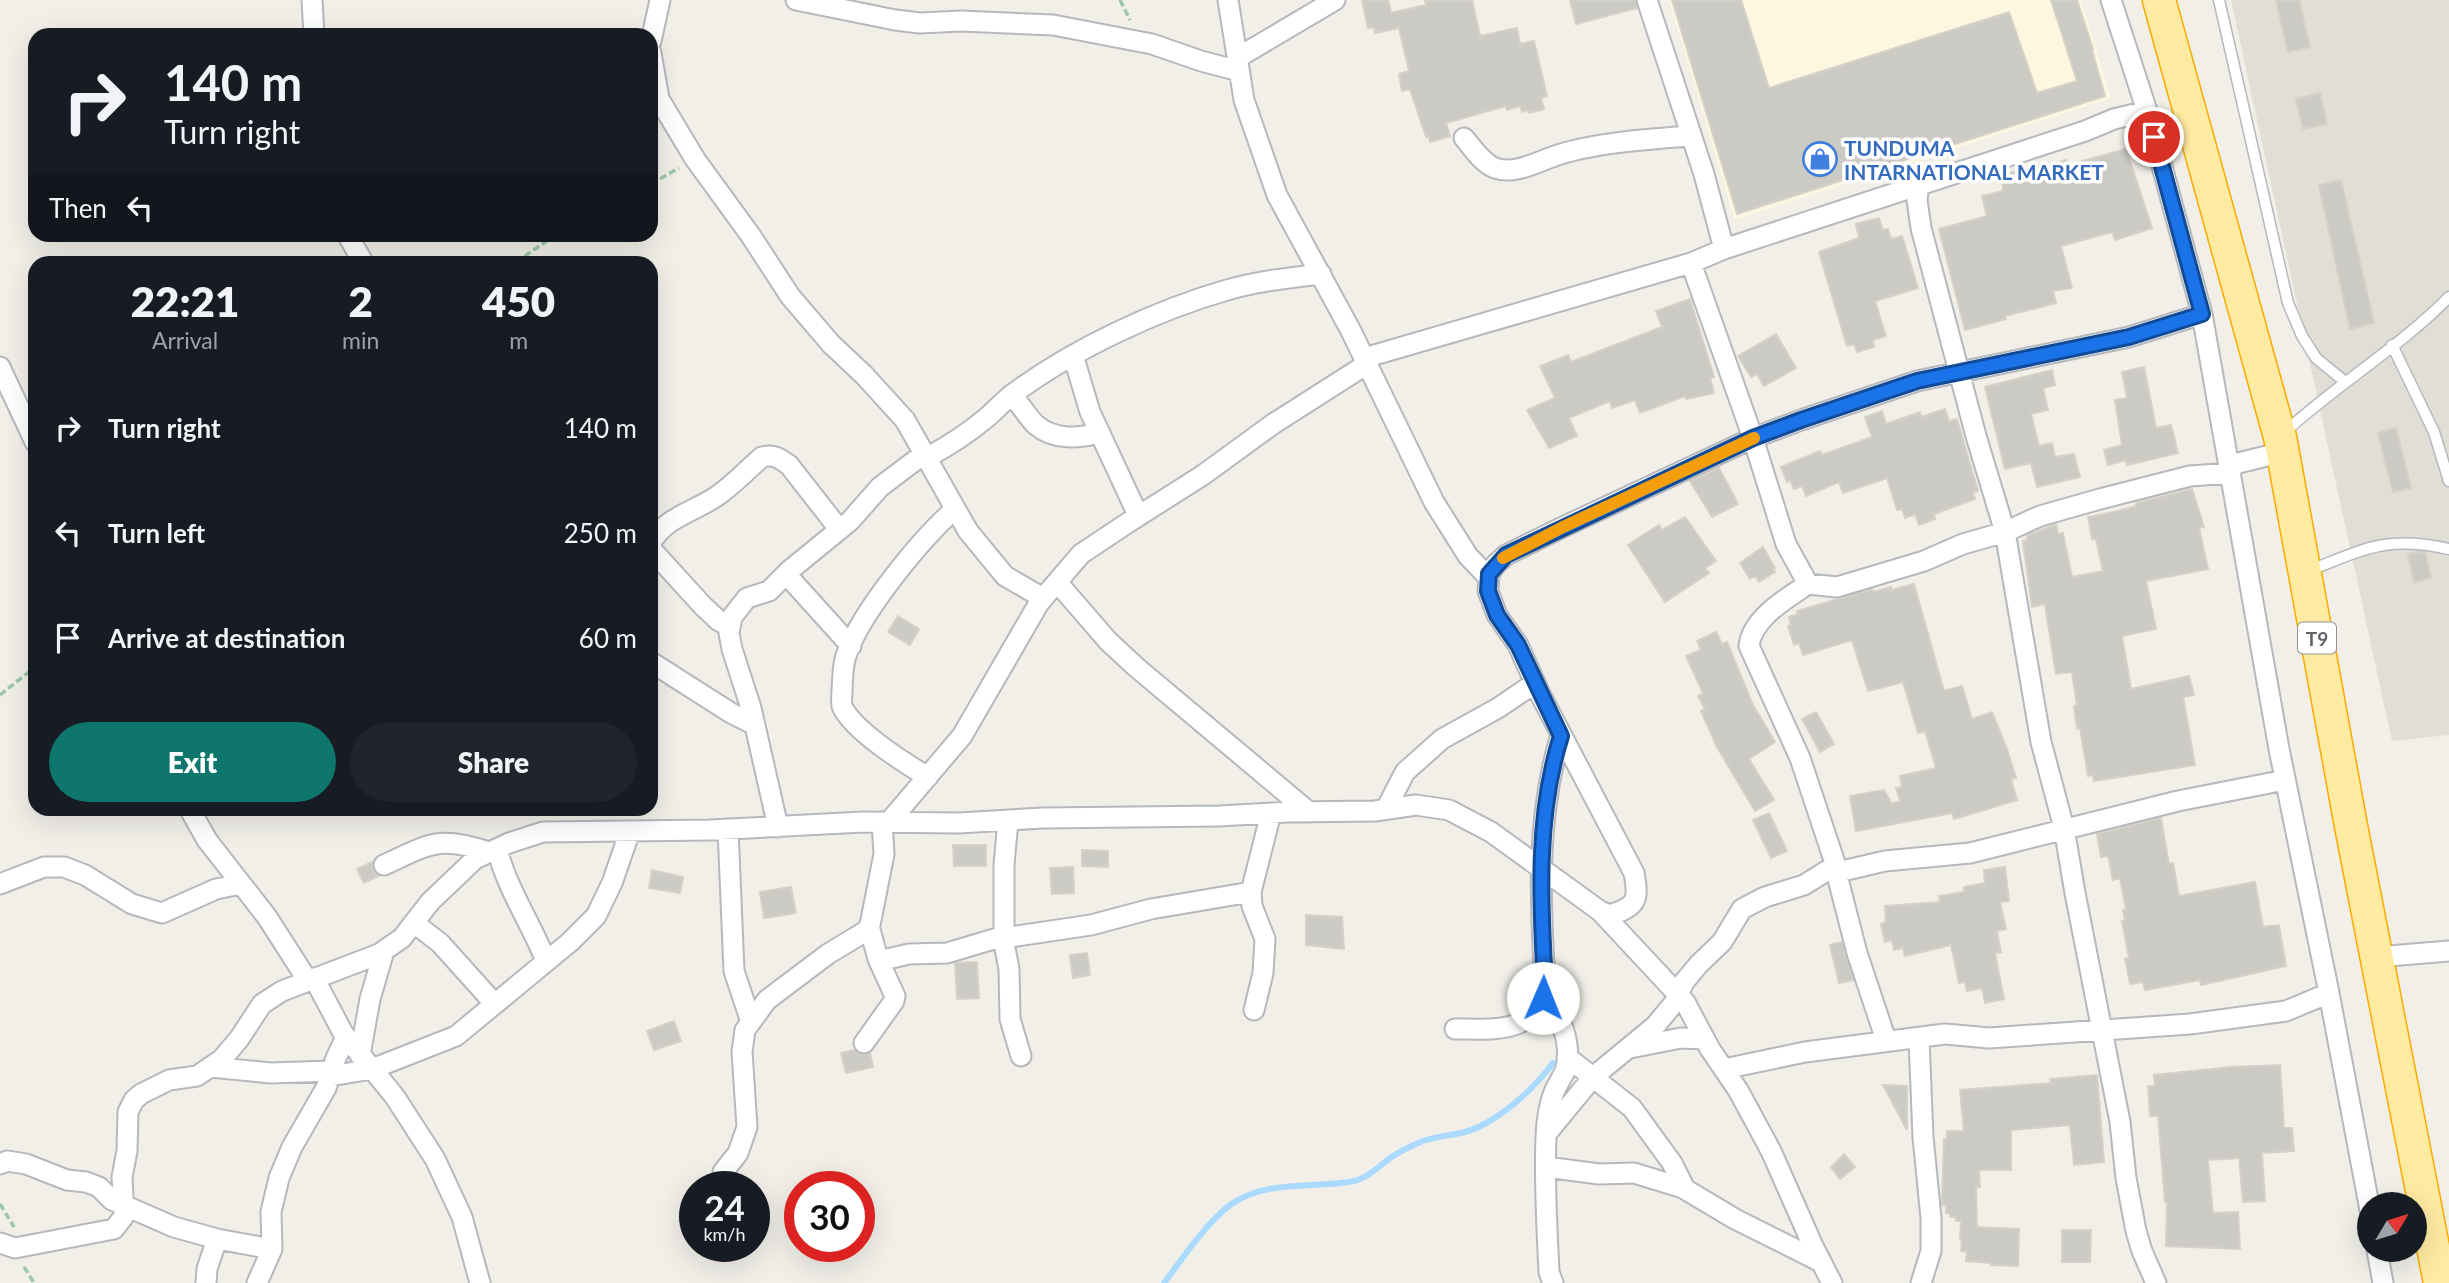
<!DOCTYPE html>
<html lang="en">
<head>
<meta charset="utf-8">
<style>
  body { margin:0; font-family:Lato,sans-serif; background:#20242c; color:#f1f3f6; height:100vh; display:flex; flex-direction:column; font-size:26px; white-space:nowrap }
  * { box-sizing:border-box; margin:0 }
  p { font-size:23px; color:#9ea1a6 }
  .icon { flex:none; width:38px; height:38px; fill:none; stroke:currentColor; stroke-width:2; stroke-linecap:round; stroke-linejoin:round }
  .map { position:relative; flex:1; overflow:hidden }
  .sheet { position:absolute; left:28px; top:256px; width:630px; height:560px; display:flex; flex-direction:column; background:#171b24; border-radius:21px; box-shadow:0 7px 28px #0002 }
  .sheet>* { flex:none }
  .hud { position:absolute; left:28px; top:28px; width:630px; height:214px; border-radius:21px; box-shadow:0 7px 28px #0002; background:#171b24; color:#f1f3f6; overflow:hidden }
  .needle { width:46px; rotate:52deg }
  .tools { position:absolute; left:2357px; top:1192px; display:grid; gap:14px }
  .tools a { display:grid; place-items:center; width:70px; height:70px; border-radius:50%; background:#171b24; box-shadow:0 7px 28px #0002; font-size:35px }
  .speed { position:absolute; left:679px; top:1171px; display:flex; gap:14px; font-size:35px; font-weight:700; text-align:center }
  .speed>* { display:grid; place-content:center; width:91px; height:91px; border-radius:50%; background:#171b24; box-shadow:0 7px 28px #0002; line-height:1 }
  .speed small { font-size:18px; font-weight:400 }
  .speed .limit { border:10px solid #d22; background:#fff; color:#111 }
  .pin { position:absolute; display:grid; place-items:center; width:60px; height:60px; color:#fff; margin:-30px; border:4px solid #fff; border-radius:50%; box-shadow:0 2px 7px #0007 }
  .me { position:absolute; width:77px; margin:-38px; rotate:1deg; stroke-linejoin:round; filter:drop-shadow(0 0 5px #0008) }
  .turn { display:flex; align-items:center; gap:24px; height:147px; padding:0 21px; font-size:32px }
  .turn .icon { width:91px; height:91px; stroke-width:2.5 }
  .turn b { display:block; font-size:49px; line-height:60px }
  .then { display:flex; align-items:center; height:66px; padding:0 21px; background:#0003; gap:14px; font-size:26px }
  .eta { display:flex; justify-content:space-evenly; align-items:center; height:119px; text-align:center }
  .eta b { font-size:42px; font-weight:800; line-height:49px }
  .primary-button { display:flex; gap:14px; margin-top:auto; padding:14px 21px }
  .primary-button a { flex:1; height:80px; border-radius:42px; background:#0f766e; color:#fff; font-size:28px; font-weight:800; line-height:80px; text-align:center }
  .primary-button a+a { background:#20242c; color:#f1f3f6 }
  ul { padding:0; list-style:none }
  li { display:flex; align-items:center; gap:21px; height:105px; padding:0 21px }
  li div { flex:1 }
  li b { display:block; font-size:26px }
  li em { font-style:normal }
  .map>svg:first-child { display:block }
</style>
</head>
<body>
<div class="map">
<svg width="2449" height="1283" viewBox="0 0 2449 1283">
  <rect width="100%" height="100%" fill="#f1efe8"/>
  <!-- commercial -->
  <path fill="#fef7e0" d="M1669,0H2081L2111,98L1735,220Z"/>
  <!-- education -->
  <path fill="#e1ded6" d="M2231,0H2449V735L2392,741Z"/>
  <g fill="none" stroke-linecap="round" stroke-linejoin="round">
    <!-- stream -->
    <path stroke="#aadaff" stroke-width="6" d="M1164,1283C1183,1258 1205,1224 1230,1205C1265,1180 1309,1188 1349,1182C1366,1180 1377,1168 1390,1158C1399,1152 1409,1147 1418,1143C1433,1136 1450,1136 1465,1132C1497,1123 1534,1089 1553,1063"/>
  </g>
  <!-- building -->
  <path fill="#cccac5" stroke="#d6d1c6" stroke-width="2" d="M1362,0H1388L1391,13L1426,5L1425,0H1472L1480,36L1517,28L1520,44L1534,41L1547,96L1541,98L1544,109L1529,113L1528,110L1522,112L1520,106L1507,110L1506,106L1446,123L1450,136L1430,142L1428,136L1426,137L1410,89L1402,91L1399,74L1409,71L1399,28L1375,33L1374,27L1368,28Z
    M1570,0H1635L1637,8L1576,24Z
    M1672,0H1741L1769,88L2009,12L2037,93L2077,81L2051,0H2077L2093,49L2092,50L2105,96L1737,214Z
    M2276,0H2299L2310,47L2288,52Z
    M2320,93L2327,124L2303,129L2296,99Z
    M2126,149L2152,228L2115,240L2112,232L2061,246L2072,288L2053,291L2056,303L2005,316L2006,319L1965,330L1939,229L1987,216L1982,196L2003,191L2002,175L2044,163L2045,166L2066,160L2068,165Z
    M2341,180L2374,323L2350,329L2319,185Z
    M1879,218L1883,230L1888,229L1891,239L1902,236L1918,288L1875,301L1886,336L1873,340L1874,347L1857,352L1854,344L1847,346L1819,252L1859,238L1856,224Z
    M1690,299L1714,377L1710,378L1714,393L1686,399L1685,396L1640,413L1635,400L1612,408L1610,401L1569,418L1577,436L1549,448L1527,410L1555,398L1540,366L1568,355L1571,362L1662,327L1656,311Z
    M1776,334L1796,368L1764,386L1757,374L1751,377L1738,356Z
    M2144,367L2156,428L2171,425L2178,453L2127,465L2126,460L2108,465L2104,450L2122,445L2115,400L2127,398L2122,372Z
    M2052,370L2055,385L2043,388L2048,410L2031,414L2039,446L2052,443L2055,457L2074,454L2080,477L2037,487L2031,463L2005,469L1985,387Z
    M1945,409L1949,421L1957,419L1978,491L1973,493L1975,499L1934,514L1935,519L1919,525L1915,514L1905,518L1902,509L1897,510L1887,478L1843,493L1839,482L1806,496L1802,486L1794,489L1790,480L1787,482L1781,467L1820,451L1822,455L1872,437L1865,417L1882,411L1886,424L1920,412L1921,417Z
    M2396,428L2411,488L2393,492L2378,433Z
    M1719,468L1738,504L1712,517L1690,481Z
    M2192,489L2204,527L2199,528L2208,569L2146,581L2156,629L2122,636L2131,689L2189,676L2194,695L2183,697L2195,765L2094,781L2093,775L2088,776L2080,728L2077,729L2074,706L2077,705L2072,672L2056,674L2045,604L2032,607L2023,541L2027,540V536L2056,524L2058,534L2063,533L2072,577L2103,571L2096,539H2092L2088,517L2118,511L2136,506V503Z
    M1685,517L1716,561L1705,568L1709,573L1665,602L1628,545L1659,525L1662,530Z
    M1763,547L1775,568L1773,569L1775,572L1759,582L1755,576L1750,579L1740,563Z
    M2418,552H2425L2431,578L2414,582L2408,554Z
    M1914,584L1944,691L1962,686L1972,719L1992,712L2007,749L2016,778L2011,779L2017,800L1954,819L1952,813L1856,831L1850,796L1884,790L1892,804L1900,801L1896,788L1902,787L1900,776L1936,768L1925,731L1918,733L1903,682L1868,691L1852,640L1803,655L1799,643L1794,645L1788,626L1791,625L1789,617L1798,614L1797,611L1872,589L1873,592L1891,587V590Z
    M898,616L919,629L910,645L888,632Z
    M1716,632L1722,644L1727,642L1753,705L1775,742L1749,759L1774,800L1755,811L1717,747L1701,711L1705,709L1698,696L1703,693L1686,656L1701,650L1697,641Z
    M1816,712L1834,744L1820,752L1802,719Z
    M1769,813L1787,851L1771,858L1753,820Z
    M2161,818L2169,864L2173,863L2179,896L2255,882L2263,927L2279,925L2286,966L2201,985L2200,980L2145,990L2143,982L2130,984L2125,959L2129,958L2122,921H2125L2123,910H2126L2120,878L2113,880L2108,856L2101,857L2097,834Z
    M953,845H986V866H954Z
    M1082,850L1108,851V867L1082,866Z
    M372,862L373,871L379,876L364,883L357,869Z
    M1073,867L1074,893L1052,894L1050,868Z
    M2005,867L2009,901L2000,902L2006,929L1997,931L2001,952L1995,953L2004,999L1985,1003L1982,988L1967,991L1965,982L1959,983L1951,945L1905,956L1903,948L1894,950L1892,940L1885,942L1881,924L1886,922L1885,906L1940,902L1939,896L1964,892V887L1985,883L1984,870Z
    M652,870L683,877L680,893L649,888Z
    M791,887L796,913L764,918L760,892Z
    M1306,915L1342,917L1344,949L1306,945Z
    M1842,942L1853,980L1839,983L1830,945Z
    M1087,953L1090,975L1073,978L1070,955Z
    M977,962L979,998L957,999L955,963Z
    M674,1021L681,1041L654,1050L647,1031Z
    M854,1050L862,1055L870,1054L873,1067L846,1073L841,1053Z
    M2280,1065L2284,1128H2292L2294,1151L2262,1153L2265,1201L2243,1202L2239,1158L2208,1160L2213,1213L2238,1212L2240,1249L2166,1246L2167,1202H2165L2158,1116H2150L2148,1086H2155L2154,1075L2231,1067Z
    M2097,1075L2104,1162L2074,1165L2070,1125L2011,1130V1170H1979L1980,1187H1976L1977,1227L2019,1229L2018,1266L1991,1265V1263L1966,1261L1967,1252L1961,1251L1962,1240H1960L1961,1221H1956V1217H1950V1213H1946V1205H1942L1944,1139H1947V1131H1964L1960,1090L2051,1083L2050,1079Z
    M1883,1085L1907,1086V1130Z
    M1844,1154L1855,1167L1840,1179L1831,1167Z
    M2062,1230H2091L2090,1262H2062Z"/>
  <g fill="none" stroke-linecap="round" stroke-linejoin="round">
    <!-- service casing -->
    <g stroke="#b5b8bc" stroke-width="13">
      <path id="service" d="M2219,0L2288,303L2302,336L2316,358L2344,381
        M2392,345L2434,432L2449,481
        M2285,432C2337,384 2400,347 2449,297
        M2308,571C2365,549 2386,535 2449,549"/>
    </g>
    <!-- minor casing -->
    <g stroke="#b5b8bc" stroke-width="23">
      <path id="minor" d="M312,0L314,35
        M796,0L895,20L920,23L961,21L1053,25L1152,44L1201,61L1239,71
        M1228,0L1244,100L1277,195L1351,331L1434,502L1468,556L1489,578
        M1647,0L1704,174L1724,249
        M2111,0L2147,111L2202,314L2279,749L2329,993L2370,1210
        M651,41L660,0
        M651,53L659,99L695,159L751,236L790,296L831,344L864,375L905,420L968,531L1005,576L1043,598
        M1237,58L1335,0
        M1464,138C1473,148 1482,163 1495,168C1513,175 1535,163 1552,157C1590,143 1650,139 1691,136
        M1919,184L1917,200L1921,228L1976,436L2005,532L2041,742L2064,828L2075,893L2120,1122L2126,1178L2136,1231L2142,1251L2156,1283
        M347,234L363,262
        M1691,263L1753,438L1786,544L1808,584L1837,587L1924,561L1963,544L2005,532L2040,516L2100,499L2190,476L2231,473
        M1073,355L1090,412L1138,515
        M1364,358L1691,263L1724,249L2085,131L2114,119L2147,111
        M0,367L35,442
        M1011,395C1021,404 1028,418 1036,425C1055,441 1079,438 1100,433
        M928,457C948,446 967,434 985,419C996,410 1005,399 1017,391C1076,348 1157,310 1227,290C1257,281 1290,278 1321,274
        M2230,465L2283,452
        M651,543C665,517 694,512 717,496C733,485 747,470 762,457C774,454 779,458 789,465L839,529
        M651,549L703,606L719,621L730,627
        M786,574L851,646
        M1057,582L1108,641L1136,667L1309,812
        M1808,584C1786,599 1752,618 1749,646L1800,758L1838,872V879L1857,953L1886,1040
        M651,662L731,713L755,725
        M928,777C906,764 852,730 842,706C841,702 842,695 842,690C843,678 842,665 847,653C862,611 921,539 955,509
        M189,808L207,840L267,917L308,981
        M1386,809L1405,772L1442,739L1498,708L1535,683
        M1008,820L1004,865V943L1009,969L1010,1019L1021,1056
        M889,822L962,736L1039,603L1081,554L1129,522L1203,475L1273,424L1367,364
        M778,827L751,708L732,649L729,633L732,617L747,598L769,591L790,570L850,521L880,487L925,453
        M728,829L734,971L751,1022
        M497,849C507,889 531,923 546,961
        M384,865C430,844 438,835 489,852
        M1838,872L1885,861L1970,853L2178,801L2285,780
        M0,884L44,867H64L85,875L132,904L162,913L216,889L241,884
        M1600,911L1685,1002L1710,1049L1738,1090L1771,1151L1813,1246L1832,1283
        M414,923L440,943L494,1003
        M1004,938L1091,925L1151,909L1251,892
        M2377,957L2449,951
        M879,961L909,954L947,953L1004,936
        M314,978L343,1033L395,1097L435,1159L462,1217L480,1283
        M1544,990C1558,1013 1574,1043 1565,1071C1562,1078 1558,1083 1555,1090C1549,1103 1546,1124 1546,1138C1544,1183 1547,1228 1549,1272L1553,1283
        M1678,995L1684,982L1699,964L1722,942L1742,909L1765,897L1804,885L1836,865
        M1254,1010L1263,973L1265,939L1252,906L1251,892L1271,813
        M1455,1029C1496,1029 1538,1035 1545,983C1540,900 1536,816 1561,735
        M1919,1039L1923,1137L1931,1218V1251L1921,1283
        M864,1043L894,1001L895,996L878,959L869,926
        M1630,1048L1681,1038L1705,1039
        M360,1055L370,999L384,951
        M1567,1057L1632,1108L1672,1163L1685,1189
        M210,1067L271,1073L331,1071
        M1724,1069L1805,1052L1945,1034L1989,1038L2190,1024L2286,1011L2329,993
        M330,1076L372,1069L456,1036L570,942L596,916L612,883L630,831
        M1547,1133L1593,1077L1655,1026L1679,997
        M0,1164L7,1161L26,1164L67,1180L86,1182L99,1187L112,1200L174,1227L217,1239L272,1249
        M1546,1167L1599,1174L1634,1173L1683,1188L1735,1219L1821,1262
        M723,1172L738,1153L747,1127L742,1052L745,1030L767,1000L828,954L866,931L870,925L884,854L882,822
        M0,1243L15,1248L114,1229L124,1216L122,1177L127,1151L128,1112L134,1100L141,1094L169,1080L197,1076L222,1059L239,1039L262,1004L282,991L379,954L402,938L430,902L475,859L509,843L543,832L710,830L863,822L959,823L1043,818L1219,816L1288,812L1375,811L1416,805L1449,810L1491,832L1600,911L1610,915C1637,906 1639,901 1634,873L1540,694L1518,645L1497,615L1488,591L1489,574L1496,564L1506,555L1563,527L1753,438L1801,420L1917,381L2129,337L2202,314
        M2377,1250L2383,1283
        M206,1283L207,1269L217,1239
        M257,1283L272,1249L271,1212L279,1178L292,1147L326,1088L336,1058L346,1037"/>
    </g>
    <!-- trunk casing -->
    <g stroke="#f9ab00" stroke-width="35">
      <path id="trunk" d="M2159,0L2280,437L2351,826L2440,1283"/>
    </g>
    <!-- path -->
    <path stroke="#9cc7a9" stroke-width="3.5" stroke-dasharray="7 3.5" stroke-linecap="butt" d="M1120,0L1130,20
      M651,184L679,168
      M516,262L557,234
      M0,695L35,667
      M0,1204L14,1227
      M24,1267L34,1283"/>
    <!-- service -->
    <use href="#service" stroke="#fff" stroke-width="10"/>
    <!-- minor -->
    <use href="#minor" stroke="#fff" stroke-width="19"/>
    <!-- trunk -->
    <use href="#trunk" stroke="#feeaa1" stroke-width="32"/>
  </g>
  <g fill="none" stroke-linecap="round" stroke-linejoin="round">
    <!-- route casing -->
    <g stroke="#114b97" stroke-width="18">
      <path id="route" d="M1543,998L1545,983C1540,900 1536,815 1561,736L1518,645L1497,615L1488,591L1489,574L1506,555L1753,438L1801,420L1917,381L2129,337L2202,314L2154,137"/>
    </g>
    <!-- route -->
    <use href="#route" stroke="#1a73e8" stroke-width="12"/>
    <!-- slow -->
    <path stroke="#f59e0b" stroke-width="12" d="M1503,558L1563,527L1754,438"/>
  </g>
  <!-- icons -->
  <defs>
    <g id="shop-ring" transform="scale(1.75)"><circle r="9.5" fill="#fff" stroke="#3f7fe0" stroke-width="1.5"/><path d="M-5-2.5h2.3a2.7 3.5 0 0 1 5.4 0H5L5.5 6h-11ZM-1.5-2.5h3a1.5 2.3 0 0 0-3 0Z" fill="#3f7fe0"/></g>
  </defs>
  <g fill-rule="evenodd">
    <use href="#shop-ring" x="1820" y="159"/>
  </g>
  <g text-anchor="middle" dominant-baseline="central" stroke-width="7" stroke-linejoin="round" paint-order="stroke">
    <!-- shield labels -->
    <rect fill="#fff" stroke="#8f9295" stroke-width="2" x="2298" y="622.5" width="38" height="31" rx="5"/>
    <g font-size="19" font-weight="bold" fill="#5f6368">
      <text x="2317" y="638">T9</text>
    </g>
    <!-- shop labels -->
    <g font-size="21" font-weight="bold" fill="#366cbe" stroke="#fff" text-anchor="start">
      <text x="1844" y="147">TUNDUMA<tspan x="1844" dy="24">INTARNATIONAL MARKET</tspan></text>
    </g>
  </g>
</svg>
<div class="tools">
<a><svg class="needle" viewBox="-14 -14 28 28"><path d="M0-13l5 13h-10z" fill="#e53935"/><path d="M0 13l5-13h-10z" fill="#9ea1a6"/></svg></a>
</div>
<div class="speed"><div>24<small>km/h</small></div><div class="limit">30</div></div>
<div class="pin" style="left:2154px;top:137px;background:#d93025"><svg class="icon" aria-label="arrive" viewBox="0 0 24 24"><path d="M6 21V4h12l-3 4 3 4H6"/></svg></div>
<svg class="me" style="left:1543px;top:998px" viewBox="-20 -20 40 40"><circle r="19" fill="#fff"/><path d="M0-13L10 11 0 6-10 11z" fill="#1a73e8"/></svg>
<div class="hud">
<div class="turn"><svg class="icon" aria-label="right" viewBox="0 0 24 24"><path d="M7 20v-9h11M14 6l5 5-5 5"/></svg><div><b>140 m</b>Turn right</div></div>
<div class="then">Then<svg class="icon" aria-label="left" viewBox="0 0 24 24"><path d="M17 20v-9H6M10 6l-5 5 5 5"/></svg></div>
</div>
<section class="sheet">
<div class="eta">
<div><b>22:21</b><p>Arrival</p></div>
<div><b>2</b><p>min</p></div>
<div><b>450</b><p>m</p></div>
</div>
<ul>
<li><svg class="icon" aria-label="right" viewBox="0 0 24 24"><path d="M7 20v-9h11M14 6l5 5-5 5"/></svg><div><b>Turn right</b></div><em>140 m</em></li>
<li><svg class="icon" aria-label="left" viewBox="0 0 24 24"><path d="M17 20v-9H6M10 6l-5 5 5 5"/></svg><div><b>Turn left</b></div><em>250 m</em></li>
<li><svg class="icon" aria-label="arrive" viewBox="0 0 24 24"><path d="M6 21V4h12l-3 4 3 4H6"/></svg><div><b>Arrive at destination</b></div><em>60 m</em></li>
</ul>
<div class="primary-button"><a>Exit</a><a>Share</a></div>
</section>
</div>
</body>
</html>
